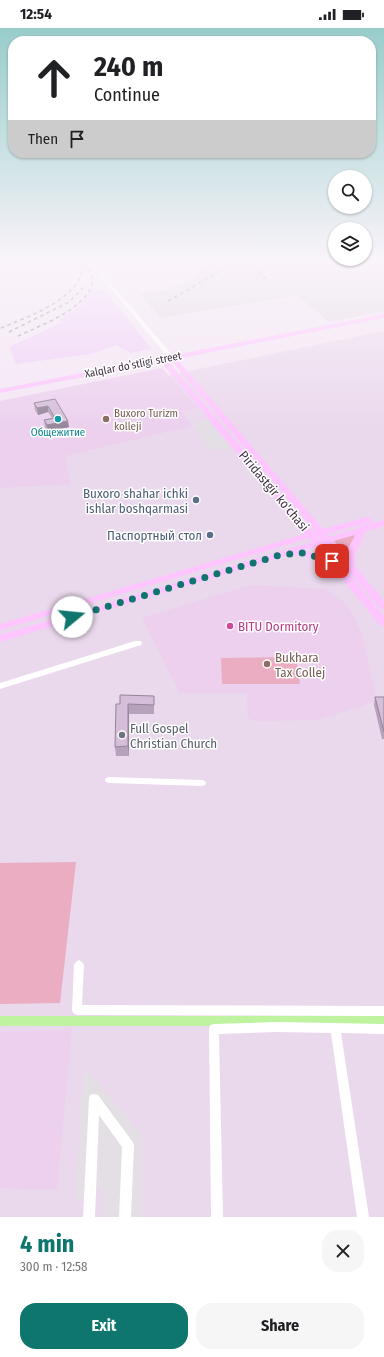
<!DOCTYPE html>
<html lang="en">
<head>
<meta charset="utf-8">
<style>
  body { margin:0; font-family:"Fira Sans Condensed",sans-serif; background:#f6f6f6; color:#202124; height:100vh; display:flex; flex-direction:column; font-size:15px; white-space:nowrap }
  * { box-sizing:border-box; margin:0 }
  p { font-size:13px; color:#757577 }
  .icon { flex:none; width:22px; height:22px; fill:none; stroke:currentColor; stroke-width:2; stroke-linecap:round; stroke-linejoin:round }
  .map { position:relative; height:1189px; overflow:hidden }
  .details { display:flex; flex-direction:column; background:#fff; flex:1 }
  .details>* { flex:none }
  .hud { position:absolute; left:8px; top:8px; width:368px; height:122px; border-radius:16px; box-shadow:0 1px 3px #0004; background:#fff; color:#202124; overflow:hidden }
  .buttons { position:absolute; left:328px; top:142px; display:grid; gap:8px }
  .buttons a { display:grid; place-items:center; width:44px; height:44px; border-radius:50%; background:#fff; box-shadow:0 1px 3px #0004; font-size:20px }
  .pin { position:absolute; display:grid; place-items:center; width:34px; height:34px; color:#fff; margin:-17px; border-radius:8px; box-shadow:0 2px 6px #0006 }
  .me { position:absolute; width:44px; margin:-22px; rotate:73deg; stroke-linejoin:round; filter:drop-shadow(0 0 3px #0008) }
  .turn { display:flex; align-items:center; gap:14px; height:84px; padding:0 20px; font-size:18px }
  .turn .icon { width:52px; height:52px; stroke-width:2.5 }
  .turn b { display:block; font-size:28px; line-height:34px }
  .then { display:flex; align-items:center; height:38px; padding:0 20px; background:#0003; gap:8px; font-size:15px }
  .round { display:grid; place-items:center; flex:none; width:42px; height:42px; border-radius:16px; background:#f6f6f6 }
  .head { display:flex; align-items:center; justify-content:space-between; height:68px; padding:0 20px }
  h1 { font-size:24px; font-weight:700; line-height:30px; color:#0f766e }
  .cta { display:flex; gap:8px; margin-top:auto; padding:8px 20px }
  .cta a { flex:1; height:46px; border-radius:16px; background:#0f766e; color:#fff; font-size:16px; font-weight:700; line-height:46px; text-align:center }
  .cta a+a { background:#f6f6f6; color:#202124 }
  .status { display:flex; justify-content:space-between; align-items:center; height:28px; padding:0 20px; background:#fff; direction:ltr }
  .status svg { height:11px; fill:currentColor }
  .map>svg:first-child { display:block }
</style>
</head>
<body>
<div class="status"><b>12:54</b><svg viewBox="0 0 49 12"><path d="M0 12V9h3v3zM5 12V6h3v6zM10 12V3h3v9zM15 12V0h3v12zM26 1h20v11H26zM47 4h2v5h-2z"/></svg></div>
<div class="map">
<svg width="384" height="1189" viewBox="0 0 384 1189">
  <rect width="100%" height="100%" fill="#f3e6f4"/>
  <!-- residential -->
  <path fill="#ead8ec" d="M384,303V1189H0V382Z"/>
  <!-- commercial -->
  <path fill="#efd0f7" d="M91,262H104L152,321L131,325L116,317L91,326L16,336L9,319L63,294L58,292L80,278Z"/>
  <!-- industrial -->
  <path fill="#e1d8e3" d="M209,235H384V283L329,294L297,267L161,290L140,266L166,262L194,250V246Z"/>
  <!-- education -->
  <path fill="#ecd0ee" d="M162,340L198,380L182,384L192,398L65,428L70,456L0,460V373Z
    M251,557L325,561L348,577L362,606L377,673L317,692L254,693L248,690L247,666L180,665L142,590Z
    M72,1000L57,1162L0,1160V1003L67,1002Z"/>
  <!-- green -->
  <path fill="#eaadc1" d="M359,504L347,527L334,513Z
    M296,629L300,656H222L221,630Z
    M76,834L60,975L0,976V835Z"/>
  <!-- parking -->
  <path fill="#e4dee5" d="M206,392L231,420L212,424L192,395Z
    M84,1038L142,1107V1189H104L105,1158H97L95,1171H75Z"/>
  <g fill="none" stroke-linecap="round" stroke-linejoin="round">
    <!-- canal -->
    <path fill="#bff3a0" fill-rule="evenodd" d="M0,988H384V998H0Z"/>
    <!-- minor -->
    <path fill="#fff" fill-rule="evenodd" d="M135,613H141L142,615L141,617L0,661V655Z
      M109,749L202,752L205,753L206,755L205,757L202,758L109,755L106,754L105,752L106,750Z
      M79,932L82,934L84,937L82,977L384,978V988L77,987L73,985L72,982L74,937L76,934Z
      M277,994L384,996V1006L341,1005L369,1189H357L331,1005L277,1004L219,1006L223,1189H211L209,1001L210,997L214,996Z
      M94,1066L98,1067L132,1113L134,1117L131,1189H119L122,1119L99,1087L95,1189H83L89,1071L90,1067Z"/>
    <!-- tertiary -->
    <path fill="#fff" fill-rule="evenodd" d="M89,235H94L173,328V330H169Z"/>
    <!-- secondary -->
    <path fill="#fec5ff" fill-rule="evenodd" d="M384,286V290L177,331L323,501L368,489L372,492L371,494L327,506L329,509L359,500L360,498L384,492V498L366,503L355,527V538L384,573V582L381,581L325,516H324L384,588V598L380,597L329,535L302,528L289,527L0,614V607L312,514L309,510L0,602V596L305,506L161,334L0,365V361ZM167,332H171L315,503L313,504ZM355,507L345,527L333,513ZM317,508H319L321,511L320,512ZM316,519L323,528L303,522Z"/>
    <!-- rail -->
    <path stroke="#969696" stroke-width="1.5" stroke-dasharray="3.5 3.5" stroke-linecap="butt" d="M247,235L268,252
      M168,273L217,245L226,235
      M1,300C25,290 71,274 81,247C82,244 81,239 81,235
      M9,304L69,274L85,258
      M18,308C41,297 115,271 85,235"/>
  </g>
  <!-- wall -->
  <path fill="#b6a3bb" d="M55,371L69,399L48,404L45,399L44,392L52,390L48,384L38,387L35,382L34,375Z
    M154,668V686H129V728H116L115,719L120,676Z
    M375,669H384V711H382L374,677Z"/>
  <!-- shaded-wall -->
  <path fill="#948598" d="M48,378V384L38,387L37,380Z
    M68,393L69,399L48,404L47,397Z
    M128,676L129,686V728L128,718Z"/>
  <!-- building -->
  <path fill="#d4bed9" stroke="#948598" d="M55,371L68,393L47,397L44,392L55,390L48,378L37,380L34,375Z
    M120,667L154,668V677L128,676V718L115,719L116,676H120Z
    M375,669H384V704Z"/>
  <!-- sky -->
  <linearGradient id="sky" x2="0" y2="1"><stop stop-color="#97cdcb"/><stop offset="0.58" stop-color="#faf4fa"/><stop offset="1" stop-color="#faf4fa" stop-opacity="0"/></linearGradient>
  <rect width="384" height="402" fill="url(#sky)"/>
  <g fill="none" stroke-linecap="round" stroke-linejoin="round">
    <!-- route -->
    <path stroke="#0f766e" stroke-width="7" stroke-dasharray="0 12.6" d="M72,589L280,527L302,525L332,533"/>
  </g>
  <!-- markers -->
  <circle fill="#0f9aa8" stroke="#fff" stroke-width="1.5" cx="58" cy="391" r="4"/>
  <g fill="#8d6e63" stroke="#fff" stroke-width="1.5">
    <circle cx="106" cy="391" r="4"/>
    <circle cx="267" cy="636" r="4"/>
  </g>
  <g fill="#5c6f8a" stroke="#fff" stroke-width="1.5">
    <circle cx="196" cy="472" r="4"/>
    <circle cx="210" cy="507" r="4"/>
  </g>
  <circle fill="#d1479c" stroke="#fff" stroke-width="1.5" cx="230" cy="598" r="4"/>
  <circle fill="#6b7280" stroke="#fff" stroke-width="1.5" cx="122" cy="707" r="4"/>
  <g text-anchor="middle" dominant-baseline="central" stroke-width="3" stroke-linejoin="round" paint-order="stroke">
    <!-- far-street labels -->
    <g font-size="11" fill="#443547" stroke="#fff">
      <text transform="translate(133 337) rotate(-11)">Xalqlar doʻstligi street</text>
    </g>
    <!-- far-education labels -->
    <g font-size="11" fill="#785e54" stroke="#fff" text-anchor="start">
      <text x="114" y="385">Buxoro Turizm<tspan x="114" dy="13">kolleji</tspan></text>
    </g>
    <!-- far-culture labels -->
    <g font-size="11" fill="#0d838f" stroke="#fff">
      <text x="58" y="404">Общежитие</text>
    </g>
    <!-- street labels -->
    <g font-size="13" fill="#443547" stroke="#fff">
      <text transform="translate(274 463) rotate(50)">Piridastgir ko'chasi</text>
    </g>
    <!-- service labels -->
    <g font-size="13" fill="#4e5e75" stroke="#fff" text-anchor="end">
      <text x="188" y="465">Buxoro shahar ichki<tspan x="188" dy="15">ishlar boshqarmasi</tspan></text>
      <text x="202" y="507">Паспортный стол</text>
    </g>
    <!-- hotel labels -->
    <g font-size="13" fill="#b23c85" stroke="#fff" text-anchor="start">
      <text x="238" y="598">BITU Dormitory</text>
    </g>
    <!-- education labels -->
    <g font-size="13" fill="#785e54" stroke="#fff" text-anchor="start">
      <text x="275" y="629">Bukhara<tspan x="275" dy="15">Tax Collej</tspan></text>
    </g>
    <!-- worship labels -->
    <g font-size="13" fill="#5b616d" stroke="#fff" text-anchor="start">
      <text x="130" y="700">Full Gospel<tspan x="130" dy="15">Christian Church</tspan></text>
    </g>
  </g>
</svg>
<div class="buttons">
<a><svg class="icon" aria-label="search" viewBox="0 0 24 24"><circle cx="10" cy="10" r="6"/><path d="M15 15l6 6"/></svg></a>
<a><svg class="icon" aria-label="layers" viewBox="0 0 24 24"><path d="M12 4l9 5-9 5-9-5zM3 14l9 5 9-5"/></svg></a>
</div>
<div class="pin" style="left:332px;top:533px;background:#d93025"><svg class="icon" aria-label="arrive" viewBox="0 0 24 24"><path d="M6 21V4h12l-3 4 3 4H6"/></svg></div>
<svg class="me" style="left:72px;top:589px" viewBox="-20 -20 40 40"><circle r="19" fill="#fff"/><path d="M0-13L10 11 0 6-10 11z" fill="#0f766e"/></svg>
<div class="hud">
<div class="turn"><svg class="icon" aria-label="ahead" viewBox="0 0 24 24"><path d="M12 20V5M6 11l6-6 6 6"/></svg><div><b>240 m</b>Continue</div></div>
<div class="then">Then<svg class="icon" aria-label="arrive" viewBox="0 0 24 24"><path d="M6 21V4h12l-3 4 3 4H6"/></svg></div>
</div>
</div>
<section class="details">
<div class="head"><div><h1>4 min</h1><p>300 m · 12:58</p></div><a class="round"><svg class="icon" aria-label="close" viewBox="0 0 24 24"><path d="M6 6l12 12M18 6L6 18"/></svg></a></div>
<div class="cta"><a>Exit</a><a>Share</a></div>
</section>
</body>
</html>
